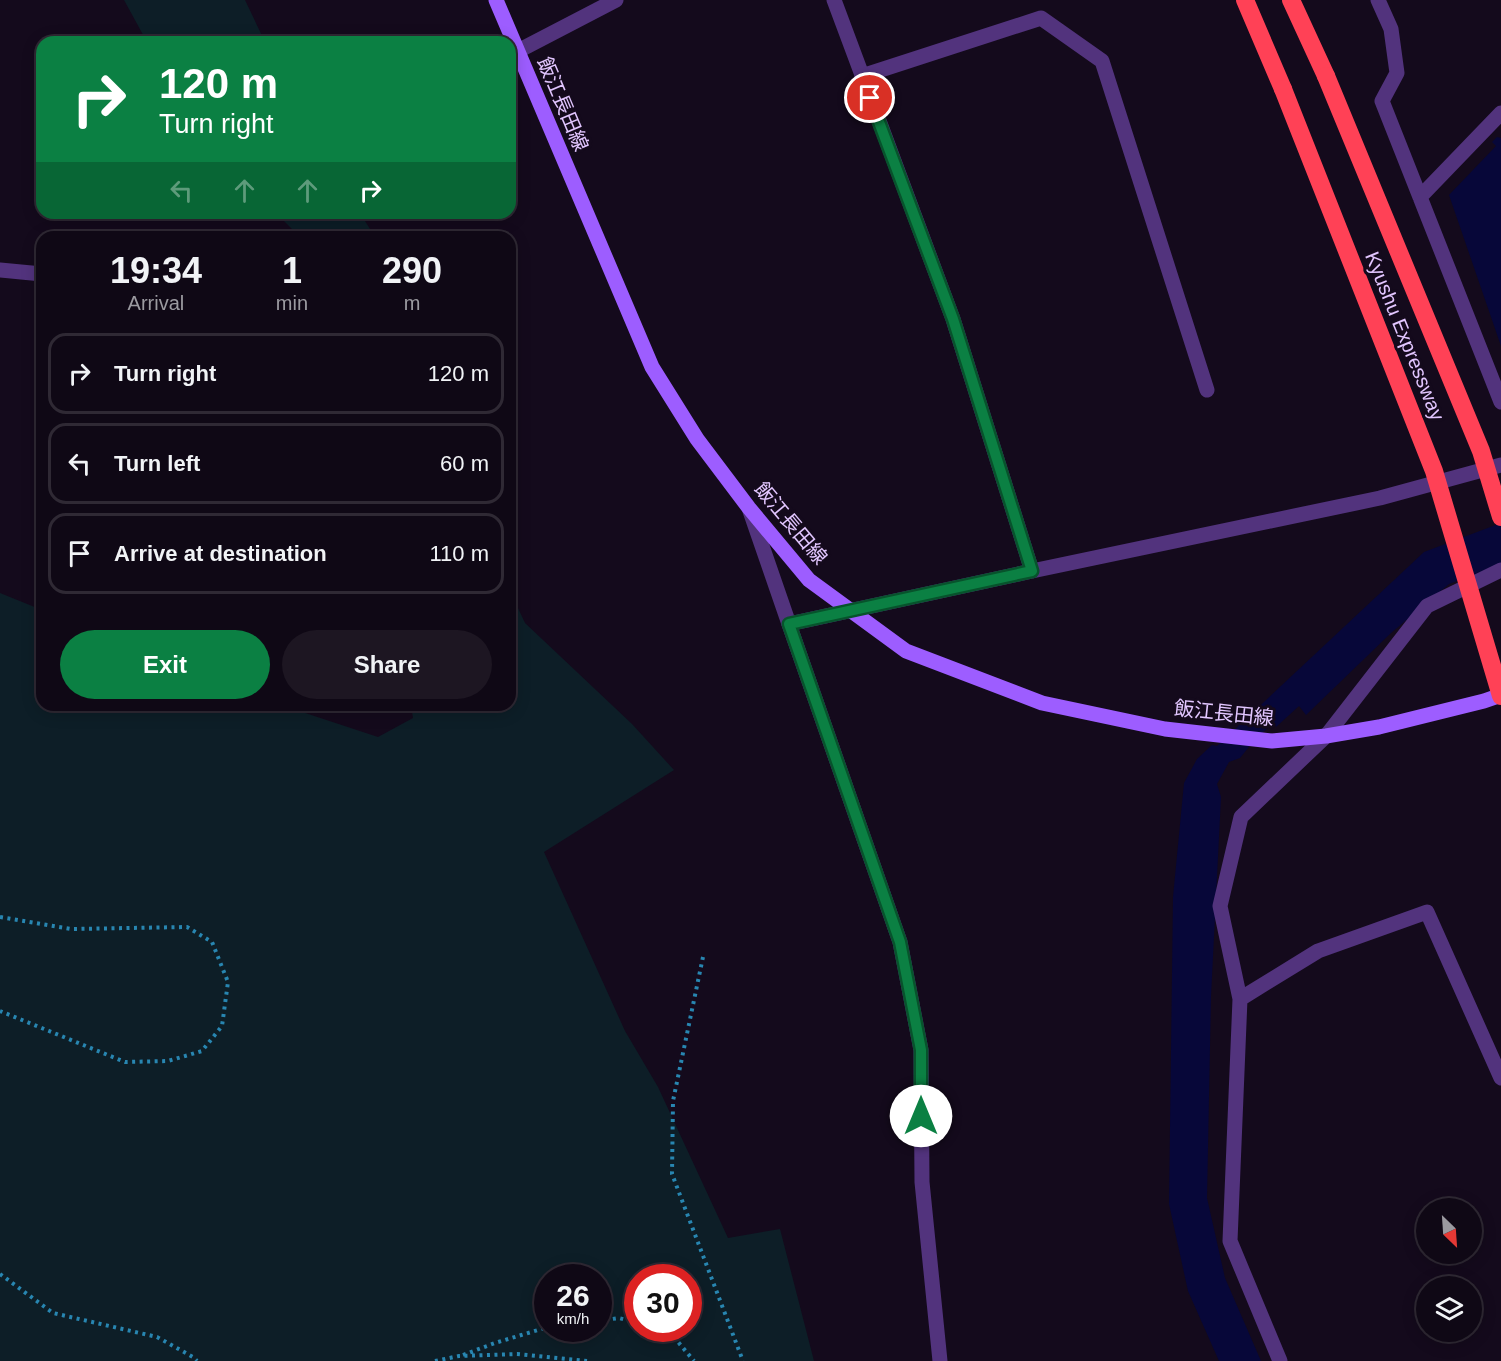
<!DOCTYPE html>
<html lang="en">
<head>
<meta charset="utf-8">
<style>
  body { margin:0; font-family:Helvetica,"Noto Sans JP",sans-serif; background:#1d1622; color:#f1f3f6; height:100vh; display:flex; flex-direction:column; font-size:22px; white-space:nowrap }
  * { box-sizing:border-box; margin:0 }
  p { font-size:20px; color:#9b9aa0 }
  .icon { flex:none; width:33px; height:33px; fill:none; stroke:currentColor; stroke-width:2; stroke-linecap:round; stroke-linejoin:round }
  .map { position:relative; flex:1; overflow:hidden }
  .drawer { position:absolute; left:36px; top:231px; width:480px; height:480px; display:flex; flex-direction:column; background:#0f0815; border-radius:18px; box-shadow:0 3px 15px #0003,0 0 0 2px #2f2934 }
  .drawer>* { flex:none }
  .hud { position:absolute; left:36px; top:36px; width:480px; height:183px; border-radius:18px; box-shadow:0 3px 15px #0003,0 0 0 2px #2f2934; background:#0b8043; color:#fff; overflow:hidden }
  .needle { width:39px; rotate:155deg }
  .buttons { position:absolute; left:1416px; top:1198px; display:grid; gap:12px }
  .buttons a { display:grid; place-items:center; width:66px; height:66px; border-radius:50%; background:#0f0815; box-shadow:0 3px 15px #0003,0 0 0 2px #2f2934; font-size:30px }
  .speed { position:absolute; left:534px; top:1264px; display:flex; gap:12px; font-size:30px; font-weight:700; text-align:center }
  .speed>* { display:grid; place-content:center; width:78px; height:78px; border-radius:50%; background:#0f0815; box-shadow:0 3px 15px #0003,0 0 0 2px #2f2934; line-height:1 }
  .speed small { font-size:15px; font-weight:400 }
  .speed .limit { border:9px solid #d22; background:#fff; color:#111 }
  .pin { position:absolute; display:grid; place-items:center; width:51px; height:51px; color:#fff; margin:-26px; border:3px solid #fff; border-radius:50%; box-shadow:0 2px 6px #0007 }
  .me { position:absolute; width:66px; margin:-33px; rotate:0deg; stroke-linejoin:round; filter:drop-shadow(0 0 4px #0008) }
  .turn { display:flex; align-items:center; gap:21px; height:126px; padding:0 24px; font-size:27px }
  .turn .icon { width:78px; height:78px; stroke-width:2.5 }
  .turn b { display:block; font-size:42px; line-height:51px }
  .lanes { display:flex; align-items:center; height:57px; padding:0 24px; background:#0003; justify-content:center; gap:30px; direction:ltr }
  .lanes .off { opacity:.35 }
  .eta { display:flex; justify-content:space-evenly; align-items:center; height:102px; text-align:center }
  .eta b { font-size:36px; font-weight:700; line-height:42px }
  .button { display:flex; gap:12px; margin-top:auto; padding:12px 24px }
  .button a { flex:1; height:69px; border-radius:36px; background:#0b8043; color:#fff; font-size:24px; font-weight:700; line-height:69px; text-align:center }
  .button a+a { background:#1d1622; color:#f1f3f6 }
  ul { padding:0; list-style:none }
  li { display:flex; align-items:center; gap:18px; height:81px; margin:0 12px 9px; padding:0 12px; border:3px solid #2f2934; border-radius:18px }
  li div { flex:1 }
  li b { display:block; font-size:22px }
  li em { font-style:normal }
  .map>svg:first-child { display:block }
</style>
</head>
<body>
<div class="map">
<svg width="1501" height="1361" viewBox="0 0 1501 1361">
  <rect width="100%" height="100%" fill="#140a1c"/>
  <!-- green -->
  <path fill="#0d1e27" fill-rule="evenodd" d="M124,0H245L265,42H147Z
    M276,213H360L375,237H293L292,229Z
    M510,591L525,623L632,724L674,770L544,852L625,1031L658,1087L728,1238L780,1229L814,1361H0V593L42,610V705H281L378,737L413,718L411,705H510ZM548,1278H598V1329H548ZM638,1278H688V1329H638Z"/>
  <!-- water -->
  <path fill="#070739" d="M1497,137L1501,138V346L1449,195L1496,146L1492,142Z
    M1501,523V564L1449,584L1391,633L1306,715L1299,706L1276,727L1274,723L1257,737L1240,758L1229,762L1217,784L1221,797L1211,996L1207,1198L1225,1278L1261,1361H1219L1188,1291L1169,1204L1173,897L1184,783L1197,759L1212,745L1217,746L1424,552Z"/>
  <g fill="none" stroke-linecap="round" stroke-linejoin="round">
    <!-- path -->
    <path stroke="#2886b1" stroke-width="4" stroke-dasharray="3 4.5" stroke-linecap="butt" d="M0,917L71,929L187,927L212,942L228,982L222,1026L202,1051L168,1061L125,1062L0,1011
      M703,957L673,1101L672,1174L743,1361
      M0,1274L53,1313L157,1337L193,1357L197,1361
      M598,1321L619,1318L638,1323
      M662,1329L668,1330L694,1361
      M463,1355L495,1343L548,1327
      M435,1361L459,1356L517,1354L587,1361"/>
    <!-- service -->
    <path stroke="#52337d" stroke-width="15" d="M862,76L1041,18L1102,61L1207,390
      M0,270L42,274
      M750,511L789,624
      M1240,999L1318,951L1427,912L1501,1078
      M1280,1361L1230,1241L1240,999L1220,906L1241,817L1326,736L1427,606L1501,570"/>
    <!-- minor -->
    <path stroke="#52337d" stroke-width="15" d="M834,0L953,319L1032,571
      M1378,0L1391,29L1397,73L1382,101L1501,402
      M518,51L616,0
      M1420,197L1501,113
      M940,1361L922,1182L921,1050L900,942L789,624L1032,571L1380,498L1501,465"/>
    <!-- secondary -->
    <path stroke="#9d5dff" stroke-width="15" d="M496,0L652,367L697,439L749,508L809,580L906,651L1042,703L1165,729L1272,741L1326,736L1379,727L1484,701L1501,695"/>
    <!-- motorway -->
    <path stroke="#ff4156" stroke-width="18" d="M1245,0L1283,89
      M1291,0L1326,76"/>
    <!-- motorway-bridge -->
    <path stroke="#ff4156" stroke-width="18" d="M1326,76L1481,451L1501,517
      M1283,89L1434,471L1501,696"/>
  </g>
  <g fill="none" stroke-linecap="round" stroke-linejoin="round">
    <!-- route casing -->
    <g stroke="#07532c" stroke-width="15">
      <path id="route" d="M870,98L953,319L1032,571L789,624L900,942L921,1050V1116"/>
    </g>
    <!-- route -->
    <use href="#route" stroke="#0b8043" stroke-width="10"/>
  </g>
  <g text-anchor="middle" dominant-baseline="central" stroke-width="6" stroke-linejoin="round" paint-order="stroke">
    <!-- street labels -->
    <g font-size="20" fill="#e2c6ff" stroke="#140a1c">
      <text transform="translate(563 104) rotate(67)">飯江長田線</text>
      <text transform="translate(1405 336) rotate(68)">Kyushu Expressway</text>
      <text transform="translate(791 523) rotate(50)">飯江長田線</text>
      <text transform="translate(1224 713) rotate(6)">飯江長田線</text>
    </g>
  </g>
</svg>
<div class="buttons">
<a><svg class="needle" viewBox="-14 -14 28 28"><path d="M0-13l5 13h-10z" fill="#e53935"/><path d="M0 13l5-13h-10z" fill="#9b9aa0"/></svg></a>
<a><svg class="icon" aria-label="layers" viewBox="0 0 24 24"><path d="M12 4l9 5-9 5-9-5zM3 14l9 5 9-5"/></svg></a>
</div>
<div class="speed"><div>26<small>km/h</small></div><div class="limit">30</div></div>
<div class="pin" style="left:870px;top:98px;background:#d93025"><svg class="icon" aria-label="arrive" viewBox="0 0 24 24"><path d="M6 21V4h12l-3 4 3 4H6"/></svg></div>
<svg class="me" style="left:921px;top:1116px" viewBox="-20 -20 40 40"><circle r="19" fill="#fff"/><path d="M0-13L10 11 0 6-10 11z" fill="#0b8043"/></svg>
<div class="hud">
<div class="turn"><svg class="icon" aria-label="right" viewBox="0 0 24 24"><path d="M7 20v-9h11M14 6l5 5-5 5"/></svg><div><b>120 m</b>Turn right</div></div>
<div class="lanes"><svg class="icon off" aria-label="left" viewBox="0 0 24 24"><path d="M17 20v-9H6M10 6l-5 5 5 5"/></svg><svg class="icon off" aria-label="ahead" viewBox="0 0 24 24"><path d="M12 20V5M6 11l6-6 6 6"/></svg><svg class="icon off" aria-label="ahead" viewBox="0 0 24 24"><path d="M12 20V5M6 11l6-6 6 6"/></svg><svg class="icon" aria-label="right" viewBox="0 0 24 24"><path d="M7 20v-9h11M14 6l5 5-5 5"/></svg></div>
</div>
<section class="drawer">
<div class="eta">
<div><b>19:34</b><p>Arrival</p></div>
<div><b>1</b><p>min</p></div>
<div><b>290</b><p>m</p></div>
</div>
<ul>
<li><svg class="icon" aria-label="right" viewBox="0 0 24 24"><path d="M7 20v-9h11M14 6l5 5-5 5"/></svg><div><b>Turn right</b></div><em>120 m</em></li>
<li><svg class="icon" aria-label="left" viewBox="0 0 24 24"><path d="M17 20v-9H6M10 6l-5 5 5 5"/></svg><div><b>Turn left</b></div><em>60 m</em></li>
<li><svg class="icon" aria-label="arrive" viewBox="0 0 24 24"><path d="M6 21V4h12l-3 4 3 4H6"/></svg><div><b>Arrive at destination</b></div><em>110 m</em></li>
</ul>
<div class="button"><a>Exit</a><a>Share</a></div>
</section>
</div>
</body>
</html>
